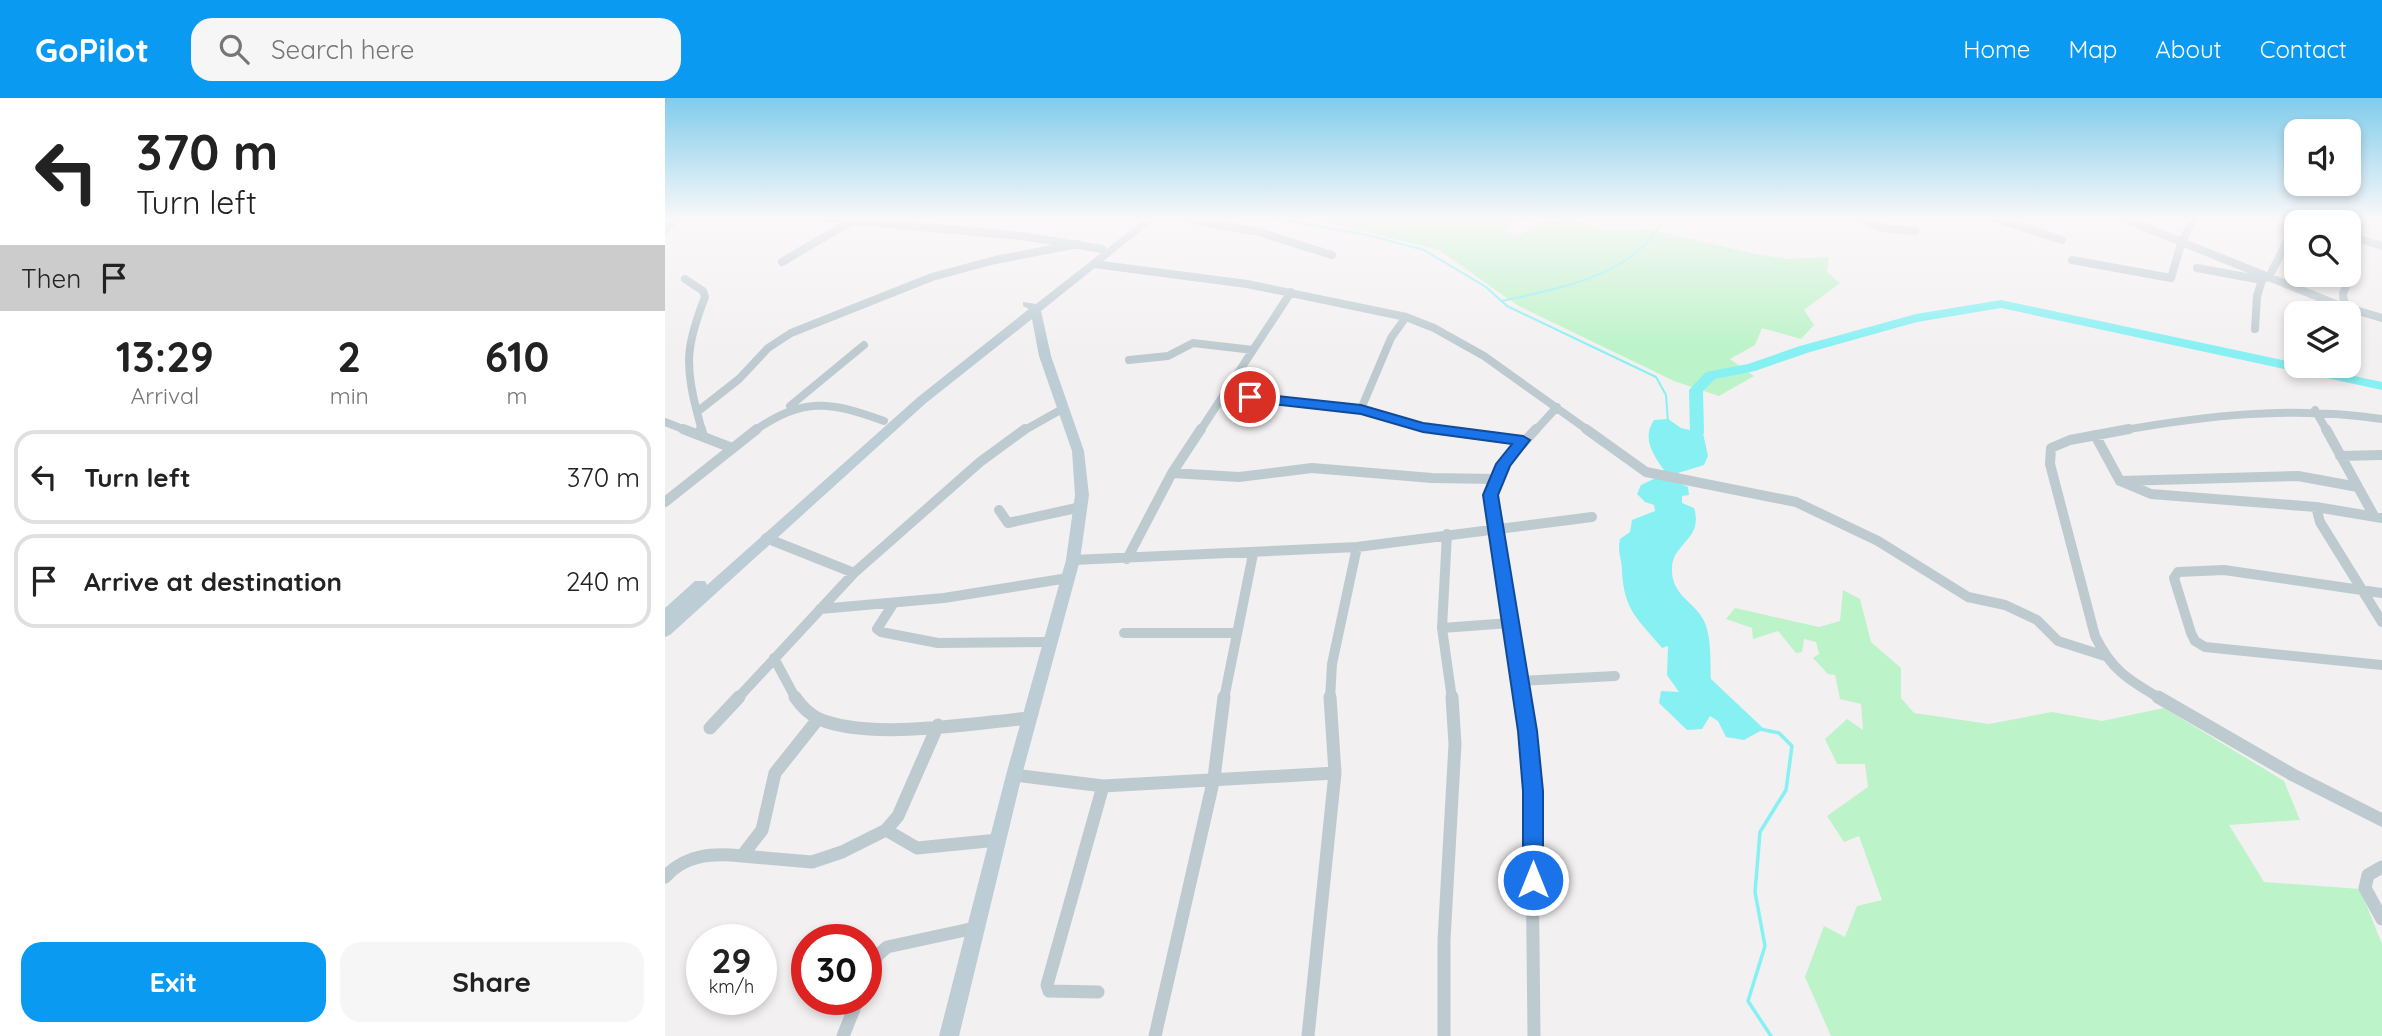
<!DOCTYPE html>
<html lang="en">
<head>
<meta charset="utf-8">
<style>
  body { margin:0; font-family:Quicksand,sans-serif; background:#f6f6f6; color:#222; height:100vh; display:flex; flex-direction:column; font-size:26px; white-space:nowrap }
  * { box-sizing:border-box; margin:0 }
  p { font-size:23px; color:#767676 }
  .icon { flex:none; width:38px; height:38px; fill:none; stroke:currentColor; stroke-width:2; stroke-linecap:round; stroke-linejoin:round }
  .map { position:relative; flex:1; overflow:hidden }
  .sheet { display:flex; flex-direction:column; background:#fff; width:665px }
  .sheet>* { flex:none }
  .hud { background:#fff; color:#222; overflow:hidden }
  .tools { position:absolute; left:1619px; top:21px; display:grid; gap:14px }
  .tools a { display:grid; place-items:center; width:77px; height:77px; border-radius:14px; background:#fff; box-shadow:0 4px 10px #0003; font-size:35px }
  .speed { position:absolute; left:21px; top:826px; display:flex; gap:14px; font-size:35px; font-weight:700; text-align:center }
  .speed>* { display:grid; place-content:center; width:91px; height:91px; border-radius:50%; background:#fff; box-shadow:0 4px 10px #0003; line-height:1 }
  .speed small { font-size:18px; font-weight:400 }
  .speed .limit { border:10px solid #d22; background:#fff; color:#111 }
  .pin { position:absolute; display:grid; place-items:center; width:60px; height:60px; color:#fff; margin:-30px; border:4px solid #fff; border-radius:50%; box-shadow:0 2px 7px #0007 }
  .me { position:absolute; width:77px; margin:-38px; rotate:0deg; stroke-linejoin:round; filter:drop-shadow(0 0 5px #0008) }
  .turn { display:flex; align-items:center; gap:24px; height:147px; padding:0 21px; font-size:32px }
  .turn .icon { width:91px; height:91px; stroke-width:2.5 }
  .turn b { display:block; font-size:49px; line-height:60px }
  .then { display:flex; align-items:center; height:66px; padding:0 21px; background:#0003; gap:14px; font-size:26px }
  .eta { display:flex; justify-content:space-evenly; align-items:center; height:119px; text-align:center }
  .eta b { font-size:42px; font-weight:700; line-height:49px }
  .action { display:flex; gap:14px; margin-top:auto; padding:14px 21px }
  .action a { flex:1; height:80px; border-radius:21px; background:#0b9af2; color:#fff; font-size:28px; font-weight:700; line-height:80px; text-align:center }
  .action a+a { background:#f6f6f6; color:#222 }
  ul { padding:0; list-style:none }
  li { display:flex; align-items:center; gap:21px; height:94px; margin:0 14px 10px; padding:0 7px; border:4px solid #e0e0e0; border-radius:21px }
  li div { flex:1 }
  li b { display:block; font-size:26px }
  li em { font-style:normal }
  header { display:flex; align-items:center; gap:42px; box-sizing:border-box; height:98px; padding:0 35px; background:#0b9af2; color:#fff }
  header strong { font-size:33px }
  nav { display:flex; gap:38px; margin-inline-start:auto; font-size:24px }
  .search { width:490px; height:63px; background:#f6f6f6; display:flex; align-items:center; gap:18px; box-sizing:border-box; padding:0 24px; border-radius:21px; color:#767676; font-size:26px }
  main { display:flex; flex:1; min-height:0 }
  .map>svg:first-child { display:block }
</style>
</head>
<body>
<header>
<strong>GoPilot</strong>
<div class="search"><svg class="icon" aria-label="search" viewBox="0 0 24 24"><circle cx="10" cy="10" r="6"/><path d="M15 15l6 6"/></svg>Search here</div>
<nav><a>Home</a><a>Map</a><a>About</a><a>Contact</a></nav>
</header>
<main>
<section class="sheet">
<div class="hud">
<div class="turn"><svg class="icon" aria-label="left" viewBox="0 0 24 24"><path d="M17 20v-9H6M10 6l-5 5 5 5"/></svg><div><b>370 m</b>Turn left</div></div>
<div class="then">Then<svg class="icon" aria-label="arrive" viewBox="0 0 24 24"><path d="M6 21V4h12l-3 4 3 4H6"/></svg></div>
</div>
<div class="eta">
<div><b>13:29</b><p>Arrival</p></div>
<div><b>2</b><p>min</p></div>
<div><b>610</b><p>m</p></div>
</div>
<ul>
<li><svg class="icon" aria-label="left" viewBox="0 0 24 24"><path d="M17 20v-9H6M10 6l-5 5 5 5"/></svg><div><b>Turn left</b></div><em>370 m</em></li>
<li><svg class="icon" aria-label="arrive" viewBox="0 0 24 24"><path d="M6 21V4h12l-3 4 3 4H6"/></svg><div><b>Arrive at destination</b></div><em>240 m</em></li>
</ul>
<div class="action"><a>Exit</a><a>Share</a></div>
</section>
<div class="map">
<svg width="1717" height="938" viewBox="0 0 1717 938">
  <rect width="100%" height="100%" fill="#f3f0f1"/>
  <!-- green -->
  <path fill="#bcf3c8" d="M660,120H848L842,134L852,138L878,124L906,121L936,132L983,131L1091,156L1124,161L1164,159L1162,174L1175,185L1139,212L1149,227L1136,241L1097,230L1090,247L1065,261L1089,278L1054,298L1009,283L852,207L774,152L657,123Z
    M1178,492L1195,501L1206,544L1236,570V600L1249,615L1324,626L1387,614L1437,623L1499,610L1619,683L1635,722L1564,727L1599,784L1695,791L1717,846V938H1166L1140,879L1159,828L1180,839L1192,808L1217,802L1194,738L1179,744L1162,718L1203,689L1200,666H1172L1160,641L1182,621L1198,632L1196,606L1175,601L1170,577L1163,576L1148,560L1154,556L1151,544L1139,541L1137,554L1131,555L1113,533L1088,541L1087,530L1061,521L1070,510L1154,529L1175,523Z"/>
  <!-- water -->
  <path fill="#86f0f3" d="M1003,321L1016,330L1038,335L1043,358L1039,367L1013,375L1011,384L1023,389L1024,397L1017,398V405L1029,410C1039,442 1006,445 1007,472C1007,497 1028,503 1038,521C1047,537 1045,563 1046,581L1099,631L1079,642L1061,639L1053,623L1045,618L1037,631L1022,632L994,605L996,593L1014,594L1002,577L1003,548L997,550C973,521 959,513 957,473C957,459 952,457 955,441L965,434L967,422L990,413L989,407L980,404L972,396L976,387L1001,375C989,358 976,341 989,322Z"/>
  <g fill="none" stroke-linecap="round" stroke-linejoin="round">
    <!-- stream-far1 -->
    <path stroke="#86f0f3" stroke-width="2" d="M606,120L702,137L759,152L821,189L842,208L991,279L1001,297L1003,324
      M837,203C894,190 971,178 999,120"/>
    <!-- stream -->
    <path stroke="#86f0f3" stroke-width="3.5" d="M1095,631L1114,635L1127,648L1121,692L1095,734L1090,794L1100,848L1083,903L1106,938"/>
    <!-- river -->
    <path fill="#86f0f3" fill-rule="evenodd" d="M1336,202L1631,265V268H1642L1717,284V292L1336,210L1252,224L1145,254L1090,273L1050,281L1038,293L1039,335L1032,340L1025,335L1024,292L1041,274L1083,266L1135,248L1251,216Z"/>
    <!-- street-far2 -->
    <path stroke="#bdcbd1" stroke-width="8" d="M159,120L357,138L437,151
      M516,120L594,134L667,157
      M1194,120L1217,130L1250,133
      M1329,120L1397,142
      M1457,120L1673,207L1717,220
      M1661,124L1663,120
      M0,132L11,120
      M1684,138L1717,148
      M1684,150V164
      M1407,162L1506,180L1516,146L1529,120
      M117,164L185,124
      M429,166L582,186L741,219L769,230L819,258L924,333
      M1532,170L1597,182
      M20,181L38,193L40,199C22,245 19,266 32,314
      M1683,210C1675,198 1677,192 1687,182L1684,174
      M1590,231L1592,198L1597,182L1605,177L1633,121
      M464,262L503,258L528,245L588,252
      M560,298L696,311L758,330L780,333
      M125,308L199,247
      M696,311L726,240L741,219
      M1650,312L1662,333
      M0,324L23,333
      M37,333L32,314L74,281L103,250L126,235L267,179L330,162L413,146
      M89,333C139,299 164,303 219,323
      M358,333L399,310
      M535,333L626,194
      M870,333L892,309
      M1454,333C1542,317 1628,308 1717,321"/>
    <!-- street-far1 -->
    <path stroke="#bdcbd1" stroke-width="10" d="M18,331L67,350
      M36,331L38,339
      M767,331L858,343
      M921,331L981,374L1131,404L1213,443L1303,499L1340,507L1372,522L1393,543L1440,558
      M1464,331L1405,342L1386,350L1385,366L1430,538C1447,573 1464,582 1496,601
      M1661,331L1709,418
      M1430,337L1455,383L1486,396L1651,409L1717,420
      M1675,358L1717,357
      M507,375L574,379L647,370L767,380L830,381
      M1455,383L1633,378L1693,389
      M0,404L92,331
      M1651,409L1655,424L1717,524
      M334,412L343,425L416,409
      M782,436L777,530L787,601
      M101,440L189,475
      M462,461L507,375L536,331
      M408,462L692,449L927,419
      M1717,495L1559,472L1513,474L1509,480L1526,535L1530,543L1540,549L1717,567
      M228,506L212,531L216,534L273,545L385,544
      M155,511L279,500L403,480
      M777,530L845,525
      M459,535H571
      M109,560L131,601
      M854,583L950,578
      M72,601L189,475L315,364L360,331
      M559,601L588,456
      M665,601L667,566L692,449
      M857,601L825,396L839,366L871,331"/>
    <!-- street -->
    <path stroke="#bdcbd1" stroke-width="13" d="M130,599C136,608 144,616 154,621C206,643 308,625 365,620
      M856,599L866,662L869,938
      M1493,599L1628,677L1717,722
      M45,630L74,599
      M349,677L438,688L670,675
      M221,732L252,750L333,742
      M77,758L147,764L177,754L221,732L233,718L273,627
      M1717,769L1703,777L1700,790L1717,821
      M0,779C21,756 48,755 77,758L97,732L110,675L153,621
      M201,883L213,857L222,849L310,830
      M433,894L384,893L382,887L438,688
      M178,938L193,901
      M490,938L549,680L559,599
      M643,938L670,675L665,599
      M779,938V842L790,646L787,599"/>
    <!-- secondary -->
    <path fill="#bdcdd5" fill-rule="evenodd" d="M481,120H492L376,213L386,258L419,353L424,397L415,462L357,677L294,938H274L341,677L401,462L410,397L407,353L374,258L367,221L261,305L5,537L0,539V510L30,483H40L42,487L253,299L364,211L358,208V204L371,206Z"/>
  </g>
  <!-- sky -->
  <linearGradient id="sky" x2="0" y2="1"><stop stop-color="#81ccec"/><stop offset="0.48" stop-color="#faf8f9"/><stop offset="1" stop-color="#faf8f9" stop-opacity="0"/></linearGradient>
  <rect width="1717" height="251" fill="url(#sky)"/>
  <!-- route -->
  <path fill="#1a73e8" stroke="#114b97" stroke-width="2" d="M585,295L696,307L758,325L858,338L865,342L845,368L833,397L872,633L878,693V782L875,789L868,792L860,789L858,782V693L853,633L818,397L831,366L847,346L758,334L696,316L580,303V296Z"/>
</svg>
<div class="tools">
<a><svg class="icon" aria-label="sound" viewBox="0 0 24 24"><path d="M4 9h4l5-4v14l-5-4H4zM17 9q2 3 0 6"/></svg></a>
<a><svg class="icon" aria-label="search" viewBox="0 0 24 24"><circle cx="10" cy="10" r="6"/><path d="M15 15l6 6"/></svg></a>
<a><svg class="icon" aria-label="layers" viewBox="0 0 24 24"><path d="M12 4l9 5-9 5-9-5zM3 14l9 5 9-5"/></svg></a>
</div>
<div class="speed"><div>29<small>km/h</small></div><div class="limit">30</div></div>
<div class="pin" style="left:585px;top:299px;background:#d93025"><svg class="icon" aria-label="arrive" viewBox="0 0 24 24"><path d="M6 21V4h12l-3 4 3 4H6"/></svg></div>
<svg class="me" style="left:868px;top:782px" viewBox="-20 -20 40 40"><circle r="17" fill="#1a73e8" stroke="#fff" stroke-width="3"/><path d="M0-11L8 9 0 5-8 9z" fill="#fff"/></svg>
</div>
</main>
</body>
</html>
